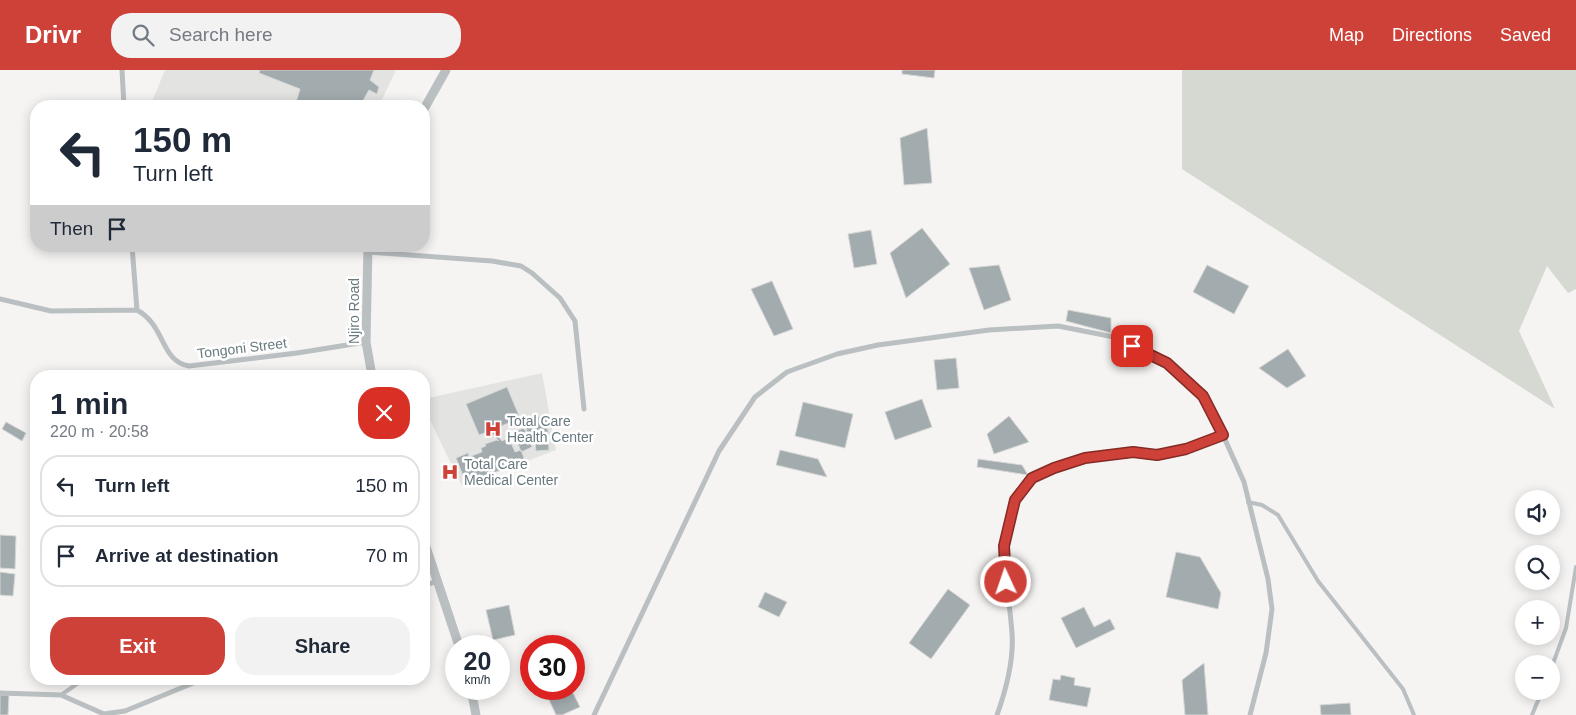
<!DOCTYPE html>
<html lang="en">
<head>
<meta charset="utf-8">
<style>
  body { margin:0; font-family:Helvetica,sans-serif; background:#f2f2f3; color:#1f2937; height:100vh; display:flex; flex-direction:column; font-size:19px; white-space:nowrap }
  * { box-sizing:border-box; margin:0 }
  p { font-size:16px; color:#747a83 }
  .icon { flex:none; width:28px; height:28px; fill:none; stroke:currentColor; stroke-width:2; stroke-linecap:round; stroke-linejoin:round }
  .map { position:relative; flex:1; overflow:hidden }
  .details { position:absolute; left:30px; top:300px; width:400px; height:315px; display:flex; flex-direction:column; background:#fff; border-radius:20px; box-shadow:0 2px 12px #0003 }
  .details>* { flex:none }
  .banner { position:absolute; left:30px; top:30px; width:400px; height:152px; border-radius:20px; box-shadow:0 2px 12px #0003; background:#fff; color:#1f2937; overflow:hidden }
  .controls { position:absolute; left:1515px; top:420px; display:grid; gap:10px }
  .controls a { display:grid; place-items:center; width:45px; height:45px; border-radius:50%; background:#fff; box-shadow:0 2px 12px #0003; font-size:25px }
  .speed { position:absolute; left:445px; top:565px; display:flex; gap:10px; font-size:25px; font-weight:700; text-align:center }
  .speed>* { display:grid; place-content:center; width:65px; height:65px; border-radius:50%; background:#fff; box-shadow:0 2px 12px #0003; line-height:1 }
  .speed small { font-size:12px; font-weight:400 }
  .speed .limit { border:8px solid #d22; background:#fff; color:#111 }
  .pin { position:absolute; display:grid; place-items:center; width:42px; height:42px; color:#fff; margin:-21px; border-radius:10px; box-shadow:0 2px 8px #0006 }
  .me { position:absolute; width:55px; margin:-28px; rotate:357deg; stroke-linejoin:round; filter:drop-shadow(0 0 4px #0008) }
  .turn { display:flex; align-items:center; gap:18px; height:105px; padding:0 20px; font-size:22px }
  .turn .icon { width:65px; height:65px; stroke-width:2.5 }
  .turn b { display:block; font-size:35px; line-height:42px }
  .then { display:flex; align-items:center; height:48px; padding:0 20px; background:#0003; gap:10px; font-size:19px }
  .round { display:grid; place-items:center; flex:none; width:52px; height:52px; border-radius:20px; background:#f2f2f3 }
  .overview { display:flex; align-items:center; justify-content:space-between; height:85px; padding:0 20px }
  h1 { font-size:30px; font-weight:600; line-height:38px }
  .button { display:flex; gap:10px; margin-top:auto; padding:10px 20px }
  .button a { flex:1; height:58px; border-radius:20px; background:#ce4139; color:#fff; font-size:20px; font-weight:600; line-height:58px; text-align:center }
  .button a+a { background:#f2f2f3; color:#1f2937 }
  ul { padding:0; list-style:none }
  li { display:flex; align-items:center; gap:15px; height:62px; margin:0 10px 8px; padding:0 10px; border:2px solid #e0e1e3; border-radius:20px }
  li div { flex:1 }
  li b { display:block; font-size:19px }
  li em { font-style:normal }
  header { display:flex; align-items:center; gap:30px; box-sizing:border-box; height:70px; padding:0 25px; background:#ce4139; color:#fff }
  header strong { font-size:24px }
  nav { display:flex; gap:28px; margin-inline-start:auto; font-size:18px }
  .search { width:350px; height:45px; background:#f2f2f3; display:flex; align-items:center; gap:12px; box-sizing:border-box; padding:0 18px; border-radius:20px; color:#747a83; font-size:19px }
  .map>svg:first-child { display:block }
</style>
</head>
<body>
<header>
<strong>Drivr</strong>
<div class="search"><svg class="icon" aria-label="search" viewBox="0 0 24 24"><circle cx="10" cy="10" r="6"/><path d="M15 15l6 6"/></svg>Search here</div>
<nav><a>Map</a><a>Directions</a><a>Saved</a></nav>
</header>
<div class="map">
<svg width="1576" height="645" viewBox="0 0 1576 645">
  <rect width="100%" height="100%" fill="#f5f4f2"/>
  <!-- built -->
  <path fill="#e3e4e2" d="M165,0H396L379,36H150Z
    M542,303L556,380L462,416L424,338V329Z"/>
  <!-- green -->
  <path fill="#d6d9d2" d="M1182,0H1576V219L1568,223L1547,196L1519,261L1555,339L1182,99Z"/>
  <!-- building -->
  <path fill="#a2abae" stroke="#d6d6d5" d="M260,0H374L370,10L379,17L377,24L369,20L360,36H295L300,19L259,3Z
    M902,0H935L934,8L902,4Z
    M927,58L932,113L904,115L900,68Z
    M922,158L950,194L906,228L890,183Z
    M871,160L877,194L854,198L848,164Z
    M999,195L1011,230L984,240L969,198Z
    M1207,195L1249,216L1234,244L1193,222Z
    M772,211L793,259L774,266L751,219Z
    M1068,240L1111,248V263L1066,251Z
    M1288,279L1306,306L1287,318L1259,298Z
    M956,288L959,318L937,320L934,290Z
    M507,317L520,348L492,360L502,371L509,368L515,382L521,380L525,391L466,413L456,388L468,383L469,387L482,382L481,378L486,376L485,374L497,370L499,371L490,361L479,365L466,334Z
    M922,329L932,357L895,370L885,342Z
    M803,332L853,344L845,378L795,366Z
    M547,346L549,380L536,381L534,363H527L526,352L534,351L533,347Z
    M1009,346L1029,372L994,384L987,364Z
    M6,352L26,363L22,371L2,359Z
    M524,358L532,377L521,382L514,362Z
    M780,380L818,389L827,407L776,395Z
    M978,389L1022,395L1028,405L977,397Z
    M0,465L16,466L15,499L0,498Z
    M1176,482L1200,487L1221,523L1218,539L1166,527Z
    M0,502L15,504L13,526L0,525Z
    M948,519L970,535L931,589L909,573Z
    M765,522L787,532L779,547L758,537Z
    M509,535L515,565L493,570L486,540Z
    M1084,537L1094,557L1110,549L1115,559L1076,578L1061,548Z
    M1204,593L1208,645H1185L1182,610Z
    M1061,605L1075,608L1074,615L1091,618L1087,637L1049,630L1053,609L1060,610Z
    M544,619H571L580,637L562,645H556Z
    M0,625H9L8,645H0Z
    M1350,633L1351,645H1321L1320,635Z"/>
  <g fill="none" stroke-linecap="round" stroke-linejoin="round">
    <!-- service -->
    <path stroke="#babfc1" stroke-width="4" d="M1248,432L1262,435L1278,445L1318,511L1403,619L1414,645
      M1551,599L1566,558L1576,497
      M61,625L84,609
      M1532,645L1542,621"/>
    <!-- minor -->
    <path stroke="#babfc1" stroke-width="5" d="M122,0L124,36
      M132,176L137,240
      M368,182L492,191L521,196L532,203L560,228L575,251L584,339
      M0,229L51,241L137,240C166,256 160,291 189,296L297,283L366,272
      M424,516L437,511
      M0,623L61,625L104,644L125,641L203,609
      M594,645L719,381L755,327L787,302L837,284L878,275L989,260L1058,256L1114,267L1167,293L1203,326L1223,365L1244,412L1268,509L1272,539L1266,583L1250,645
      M997,645C1006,620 1014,590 1012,563C1008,507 986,426 1053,398C1078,388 1105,384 1131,383C1140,382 1149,385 1158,385C1180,383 1203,374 1223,365"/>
    <!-- tertiary -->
    <path stroke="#babfc1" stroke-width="9" d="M424,39L446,0
      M368,176L366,272L372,306
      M424,471L459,576
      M471,619L476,645"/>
  </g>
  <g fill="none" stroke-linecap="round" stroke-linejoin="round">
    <!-- route casing -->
    <g stroke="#862a25" stroke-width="12">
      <path id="route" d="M1006,512L1004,476L1015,430L1032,408L1054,398L1085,388L1133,382L1157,385L1186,379L1223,365L1203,326L1167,293L1132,276"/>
    </g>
    <!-- route -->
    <use href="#route" stroke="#ce4139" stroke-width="9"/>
  </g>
  <!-- icons -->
  <defs>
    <g id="hospital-bare" transform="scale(1.35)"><path d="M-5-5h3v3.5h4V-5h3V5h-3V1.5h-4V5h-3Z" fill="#ce4139" stroke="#fff" stroke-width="2.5" paint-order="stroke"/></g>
  </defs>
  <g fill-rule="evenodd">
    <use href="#hospital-bare" x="493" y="359"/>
    <use href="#hospital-bare" x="450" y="402"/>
  </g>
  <g text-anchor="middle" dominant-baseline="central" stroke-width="5" stroke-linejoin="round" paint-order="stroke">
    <!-- street labels -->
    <g font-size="14" fill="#68797f" stroke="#fff">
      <text transform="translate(354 241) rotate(-90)">Njiro Road</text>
      <text transform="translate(242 278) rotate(-7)">Tongoni Street</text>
    </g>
    <!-- poi labels -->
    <g font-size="14" fill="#68797f" stroke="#fff" text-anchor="start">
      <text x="507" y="351">Total Care<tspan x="507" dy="16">Health Center</tspan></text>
      <text x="464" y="394">Total Care<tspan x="464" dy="16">Medical Center</tspan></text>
    </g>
  </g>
</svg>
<div class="controls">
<a><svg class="icon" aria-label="sound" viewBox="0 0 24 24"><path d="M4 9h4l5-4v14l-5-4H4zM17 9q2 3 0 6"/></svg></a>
<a><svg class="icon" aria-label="search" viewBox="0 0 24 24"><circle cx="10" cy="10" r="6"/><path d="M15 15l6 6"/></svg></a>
<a>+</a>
<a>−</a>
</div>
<div class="speed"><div>20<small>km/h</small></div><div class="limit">30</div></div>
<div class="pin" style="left:1132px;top:276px;background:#d93025"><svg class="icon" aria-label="arrive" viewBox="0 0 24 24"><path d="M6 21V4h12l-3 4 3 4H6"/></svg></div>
<svg class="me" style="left:1006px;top:512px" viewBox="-20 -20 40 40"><circle r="17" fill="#ce4139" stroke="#fff" stroke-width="3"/><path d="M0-11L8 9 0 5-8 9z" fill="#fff"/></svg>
<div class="banner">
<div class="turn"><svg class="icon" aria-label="left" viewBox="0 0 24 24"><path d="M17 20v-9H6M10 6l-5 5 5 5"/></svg><div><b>150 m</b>Turn left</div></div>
<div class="then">Then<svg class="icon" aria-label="arrive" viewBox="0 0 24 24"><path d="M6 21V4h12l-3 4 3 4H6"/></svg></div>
</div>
<section class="details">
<div class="overview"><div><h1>1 min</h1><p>220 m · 20:58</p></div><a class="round" style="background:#d93025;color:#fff"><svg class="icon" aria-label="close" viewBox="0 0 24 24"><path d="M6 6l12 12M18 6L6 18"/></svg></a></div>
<ul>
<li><svg class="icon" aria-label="left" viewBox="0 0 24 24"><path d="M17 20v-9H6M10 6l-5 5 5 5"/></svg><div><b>Turn left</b></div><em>150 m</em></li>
<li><svg class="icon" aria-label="arrive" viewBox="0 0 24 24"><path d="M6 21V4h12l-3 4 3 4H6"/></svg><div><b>Arrive at destination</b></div><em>70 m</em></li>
</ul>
<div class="button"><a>Exit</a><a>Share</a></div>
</section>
</div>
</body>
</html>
